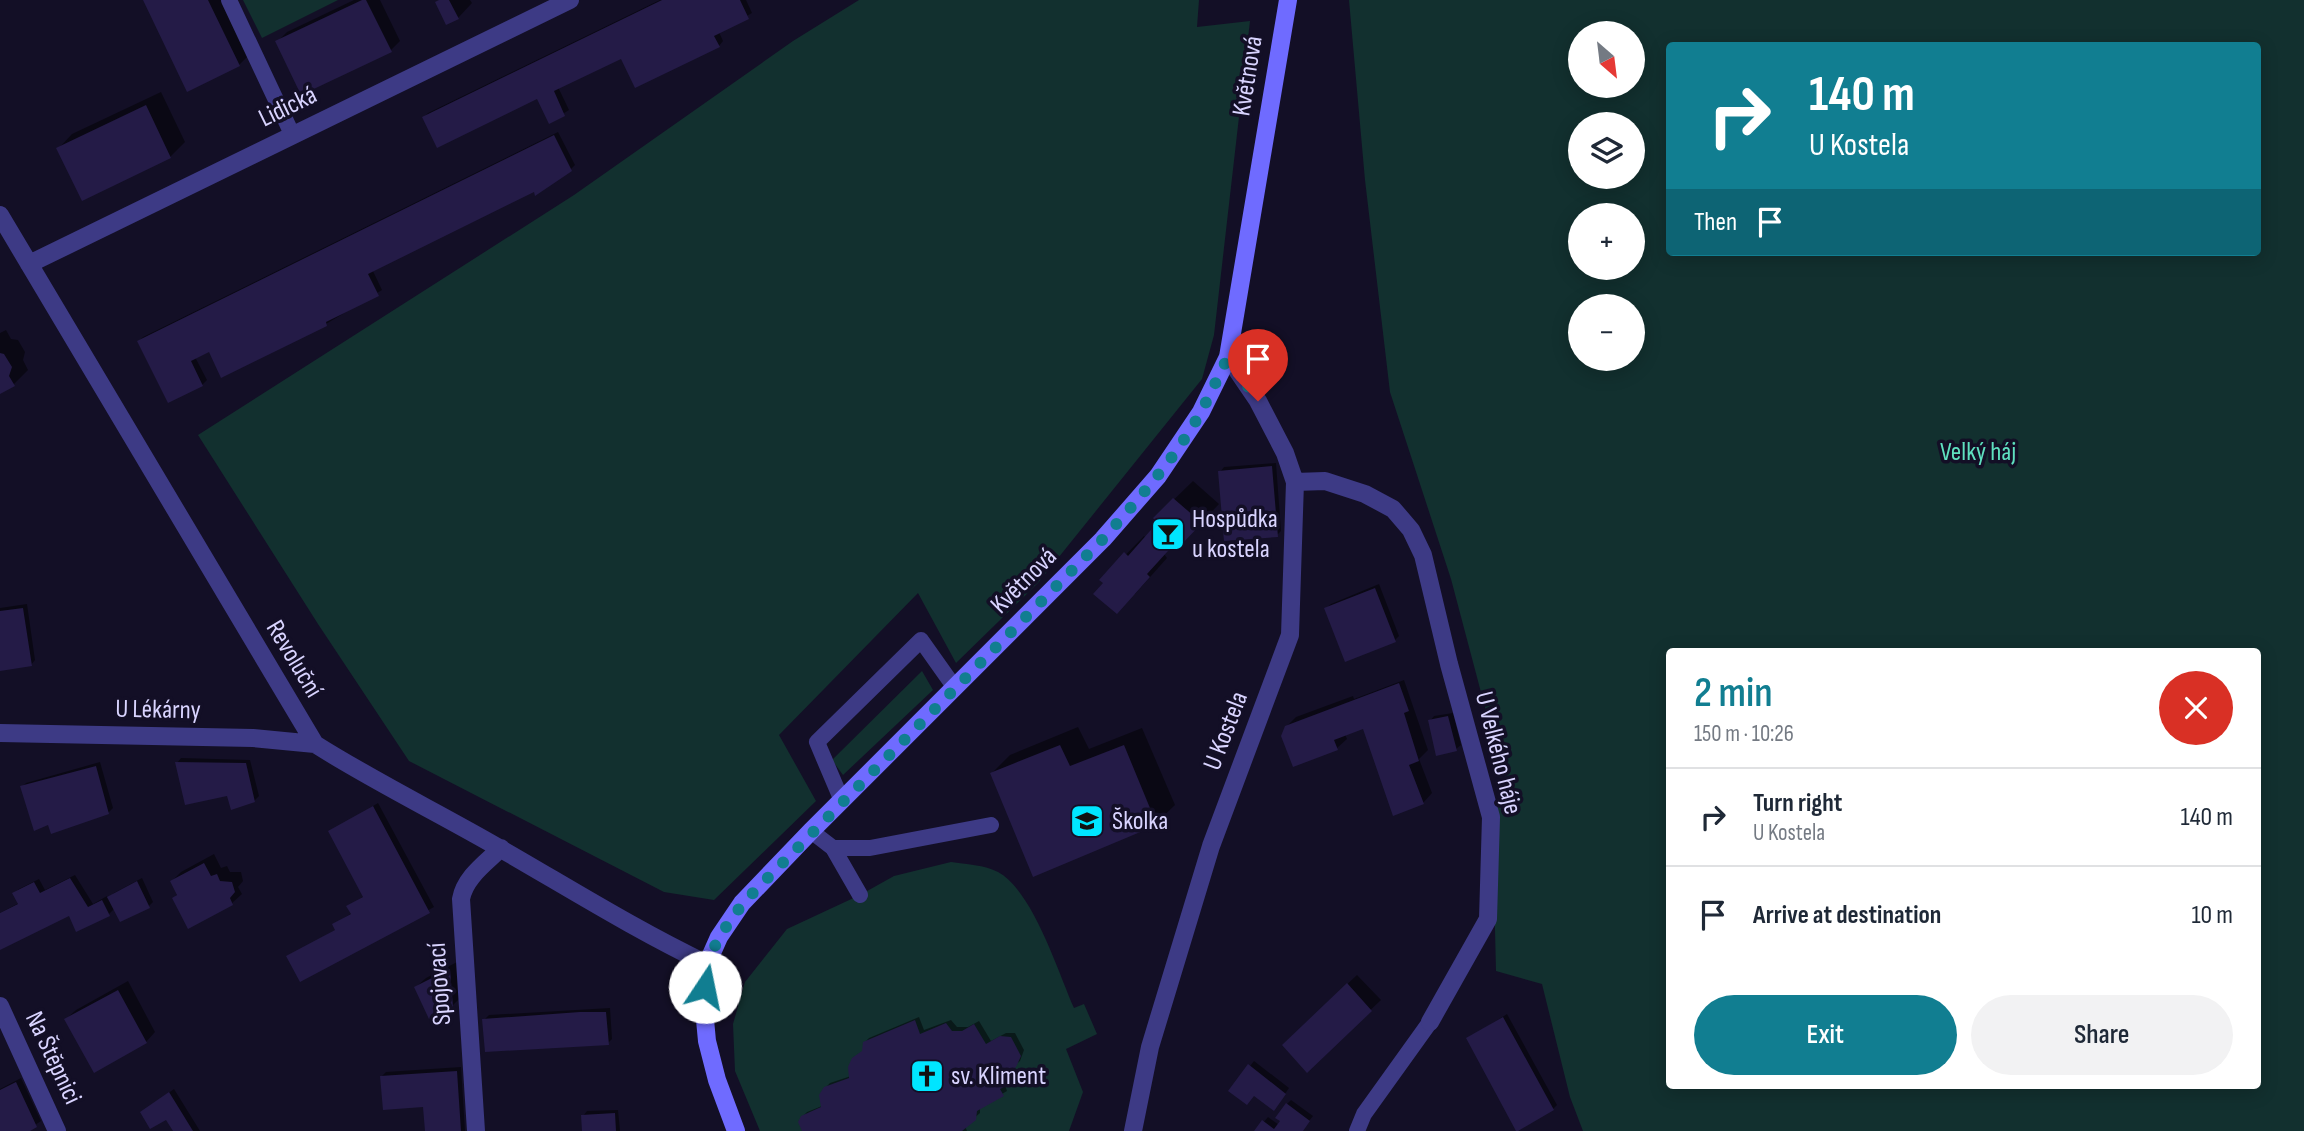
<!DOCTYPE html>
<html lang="en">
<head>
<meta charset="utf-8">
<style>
  body { margin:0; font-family:"Sofia Sans Condensed",sans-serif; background:#f2f2f3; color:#1f2937; height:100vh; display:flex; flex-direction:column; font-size:26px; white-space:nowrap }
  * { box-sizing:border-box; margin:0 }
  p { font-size:23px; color:#747a83 }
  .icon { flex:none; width:38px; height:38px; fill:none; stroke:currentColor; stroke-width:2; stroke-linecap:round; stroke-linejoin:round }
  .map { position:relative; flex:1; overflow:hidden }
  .details { position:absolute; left:1666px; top:648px; width:595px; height:441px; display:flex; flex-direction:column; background:#fff; border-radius:7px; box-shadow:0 4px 18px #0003 }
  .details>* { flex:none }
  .hud { position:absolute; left:1666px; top:42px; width:595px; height:214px; border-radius:7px; box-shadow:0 4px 18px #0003; background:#117e91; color:#fff; overflow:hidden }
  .needle { width:46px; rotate:152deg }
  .buttons { position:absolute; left:1568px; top:21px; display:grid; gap:14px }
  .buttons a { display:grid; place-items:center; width:77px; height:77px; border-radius:50%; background:#fff; box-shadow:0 4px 18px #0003; font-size:35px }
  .pin { position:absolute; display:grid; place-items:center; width:60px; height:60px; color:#fff; margin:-72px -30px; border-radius:50% 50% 50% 0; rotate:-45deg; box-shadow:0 0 7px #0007 }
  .pin .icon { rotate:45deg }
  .me { position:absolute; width:77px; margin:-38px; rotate:11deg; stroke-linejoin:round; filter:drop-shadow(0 0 5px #0008) }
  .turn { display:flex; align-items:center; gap:24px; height:147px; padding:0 28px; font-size:32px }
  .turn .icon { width:91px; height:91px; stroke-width:2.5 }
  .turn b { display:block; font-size:49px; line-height:60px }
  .then { display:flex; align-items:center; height:66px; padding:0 28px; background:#0003; gap:14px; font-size:26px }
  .round { display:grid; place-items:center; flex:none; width:74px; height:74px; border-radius:37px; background:#f2f2f3 }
  .head { display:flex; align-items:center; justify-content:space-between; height:119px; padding:0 28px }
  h1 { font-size:42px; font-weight:600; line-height:52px; color:#117e91 }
  .action { display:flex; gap:14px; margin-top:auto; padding:14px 28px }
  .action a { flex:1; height:80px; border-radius:42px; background:#117e91; color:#fff; font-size:28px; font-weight:600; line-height:80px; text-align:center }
  .action a+a { background:#f2f2f3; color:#1f2937 }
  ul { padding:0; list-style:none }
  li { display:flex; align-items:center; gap:21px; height:98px; padding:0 28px; border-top:2px solid #e0e1e3 }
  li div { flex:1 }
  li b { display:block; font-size:26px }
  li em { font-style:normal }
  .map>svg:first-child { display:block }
</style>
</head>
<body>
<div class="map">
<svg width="2304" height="1131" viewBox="0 0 2304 1131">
  <rect width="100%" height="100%" fill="#130f26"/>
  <!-- green -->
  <path fill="#12302f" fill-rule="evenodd" d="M243,0H338L262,38Z
    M859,0H1199L1197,27L1250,21L1214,335L1202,379L1038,583L956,663L918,593L779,735L816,801L714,900L664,892L409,761L318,624L198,435L574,195L793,41Z
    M1349,0H2304V1131H1583L1570,1097L1542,984L1496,971L1494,888L1500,764L1451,579L1390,392L1365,180ZM1580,33H1633V86H1580ZM1670,46H2258V252H1670ZM1580,124H1633V177H1580ZM1580,215H1633V268H1580ZM1580,306H1633V359H1580ZM1670,651H2258V1085H1670Z
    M922,671L933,690L843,775L832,760Z
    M951,862C965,864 985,865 998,872C1033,891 1058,972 1074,1008L1084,1004L1097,1034L1066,1049L1083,1092L1069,1131H760L735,1071L733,1024L745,982L787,929L860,895L894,876Z"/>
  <!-- shadow -->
  <path fill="#0007" d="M145,0H222L249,55L239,65Z
    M354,0H380L400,41L391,50L277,42L287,32Z
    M440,0H470L472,3L458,18Z
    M660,0H746L752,13L719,32L723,41L719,46L622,56L558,87L569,110L550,122L538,97L424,117L428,113Z
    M161,92L185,142L170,157L83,199L58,149L72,134Z
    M558,132L575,165L571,169L535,190L372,269L382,290L326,324L209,350L195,357L207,380L202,385L139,341L143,337Z
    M6,330L11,339L18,340L25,352L23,360L28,370L14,384L0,392V333Z
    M1276,463L1281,531L1277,535L1220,472L1224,467Z
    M1193,481L1219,504L1200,524L1179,538L1164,554L1167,558L1135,594L1105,583L1102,579L1144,536L1146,538L1160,523L1155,518Z
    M1379,584L1399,636L1395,640L1326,608L1331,604Z
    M27,604L35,660L31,665L0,669V608Z
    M1404,680L1428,750L1419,759L1432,793L1423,803L1364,727L1345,734L1347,739L1337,748L1286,727L1296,717L1353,696L1354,699Z
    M1453,713L1461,745L1456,749L1430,721L1434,716Z
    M1078,727L1089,749L1142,728L1175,805L1156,823L1034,875L992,773L1010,755Z
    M181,758L250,760L259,796L254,801L228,794L177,763Z
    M100,762L113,808L109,812L52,832L49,823L22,787L26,783Z
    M378,803L434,907L301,980L288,957L337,929L334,924L352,913L349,906L364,896L330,832Z
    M214,854L221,868L227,866L230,872H241L243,881L238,887L242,894L232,903L174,898L178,893L172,881L181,872Z
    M75,875L93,904L107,896L108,899L114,893L142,878L153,902L149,906L115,908L109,914H70L0,948V913L19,903L14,893L19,889L39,879L45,890Z
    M459,961L462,996L452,1006L416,987L426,978Z
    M1357,975L1381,1000L1307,1070L1293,1035Z
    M128,981L155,1032L146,1042L66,1019L76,1010Z
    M610,1008L612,1039L608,1043L484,1020L489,1015Z
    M1507,1014L1557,1105L1553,1109L1468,1039Z
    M919,1017L924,1030L951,1020L957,1027H968L979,1021L991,1041L1006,1033H1015L1024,1050L1020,1061L1009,1070L1013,1078L1005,1085L1007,1091L980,1107V1113L965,1126L967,1131H804L802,1117L807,1112L822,1106L825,1088L830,1083L851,1076L864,1051V1043L869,1038Z
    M1254,1061L1289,1088L1278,1104L1255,1094L1231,1091Z
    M461,1067L465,1131H427L425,1105L382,1076L386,1072Z
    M21,1078L41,1121L26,1131H0V1089Z
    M174,1089L200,1131H175L167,1118L142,1112Z
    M1291,1100L1313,1116L1301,1131H1256L1268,1117L1279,1125L1287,1104Z
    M618,1110L620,1131H584L583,1116L587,1111Z"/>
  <!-- building -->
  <path fill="#241b47" d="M143,0H208L240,66L187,92Z
    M362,0H366L392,52L301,95L275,41Z
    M439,0H449L459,19L446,25L435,2Z
    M662,0H740L749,19L714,36L720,47L635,88L621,59L554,91L565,116L549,124L537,99L437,148L422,117Z
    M146,105L171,158L82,201L56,148Z
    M554,135L572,171L535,196L534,192L368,274L379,296L326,322L327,326L221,378L209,352L191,361L203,386L168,403L137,341Z
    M0,353L4,354L12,367L9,376L15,386L0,394Z
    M1272,466L1278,537L1224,541L1218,471Z
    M1173,498L1202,523L1182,544L1178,540L1147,574L1150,577L1117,614L1093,594L1103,583L1099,580L1124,552L1128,556L1157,523L1153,518Z
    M1375,588L1396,642L1345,662L1324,608Z
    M23,608L32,666L0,671V611Z
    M1399,683L1409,711L1404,713L1419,761L1409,765L1424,804L1393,816L1363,729L1334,740L1338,750L1293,767L1281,736L1285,726Z
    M1448,716L1457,751L1436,756L1428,720Z
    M1060,745L1070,766L1124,745L1157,825L1033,877L990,773Z
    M175,762L246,763L255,802L231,810L227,796L185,805Z
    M96,766L109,814L51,834L48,825L34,831L20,786Z
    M373,806L430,913L300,982L286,956L335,930L332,924L351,914L346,906L363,897L328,831Z
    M204,863L211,876L217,874L220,881L232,882L235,892L230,898L233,905L188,929L172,898L177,895L170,881Z
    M70,878L88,907L102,900L110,916L76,932L69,916L0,950V913L18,904L12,893L34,882L40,893Z
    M137,881L150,908L120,922L107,897Z
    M450,969L453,1007L429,1019L414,987Z
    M1347,983L1372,1011L1307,1073L1282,1045Z
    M118,990L147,1043L94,1073L64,1019Z
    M580,1012H606L609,1045L485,1052L482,1019Z
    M1503,1017L1554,1110L1518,1131H1516L1466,1038Z
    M915,1020L920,1034L946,1023L952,1031H962L974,1024L986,1044L1000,1036L1011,1037L1021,1056L1016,1067L1005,1074L1010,1084L1000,1089L1004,1096L977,1111L976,1120L962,1131H802L798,1122L801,1116L821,1107L819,1095L824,1087L849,1078L848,1067L852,1058L862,1051L863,1042Z
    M1248,1064L1286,1094L1274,1111L1254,1096L1247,1105L1228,1091Z
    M457,1071L461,1131H425L423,1107L383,1110L380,1076Z
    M16,1082L37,1127L30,1131H0V1090Z
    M169,1092L193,1131H173L166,1120L150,1129L140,1112Z
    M1286,1103L1310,1121L1303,1131H1254L1262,1120L1274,1129L1280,1121L1275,1118Z
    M615,1113L616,1131H582L581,1115Z"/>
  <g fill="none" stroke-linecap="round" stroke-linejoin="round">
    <!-- lane -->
    <path stroke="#3d3a85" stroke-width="16" d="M229,0L292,134
      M842,801L817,742L921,640L955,688
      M811,831L833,848H870L991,825
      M833,848L860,895
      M1357,1131L1364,1114L1430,1022"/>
    <!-- street -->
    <path stroke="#3d3a85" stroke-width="18" d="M0,215L315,744C375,782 439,813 501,849C569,888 636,930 707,964
      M29,264L570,0
      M1295,482L1325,481L1365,494L1393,509L1411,530L1423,555L1449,664L1491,817L1488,919L1430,1022
      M0,733L253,738L315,744
      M0,1006L57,1131
      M476,1131L461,899C465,877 486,863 501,848
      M1133,1131L1150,1047L1211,846L1290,635L1295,482L1285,453L1258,401L1228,357"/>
    <!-- secondary -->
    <path stroke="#6f6bff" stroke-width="18" d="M736,1131L717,1080L707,1041L704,1009L707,964L719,937L742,903L811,831L1103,539L1158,476L1201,412L1228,357L1288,0"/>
  </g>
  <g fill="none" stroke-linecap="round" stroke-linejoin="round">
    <!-- route -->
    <path stroke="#117e91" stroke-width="12" stroke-dasharray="0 21.6" d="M705,987L707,964L719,937L743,903L1104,538C1139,498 1176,458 1202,410C1211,393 1219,375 1228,357L1258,401"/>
  </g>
  <!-- icons -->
  <defs>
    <g id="bar-square" transform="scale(1.75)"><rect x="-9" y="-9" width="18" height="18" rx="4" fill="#00e5ff" stroke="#130f26"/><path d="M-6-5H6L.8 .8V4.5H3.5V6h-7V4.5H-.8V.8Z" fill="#111"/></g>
    <g id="school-square" transform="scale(1.75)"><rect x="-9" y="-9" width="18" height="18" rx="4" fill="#00e5ff" stroke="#130f26"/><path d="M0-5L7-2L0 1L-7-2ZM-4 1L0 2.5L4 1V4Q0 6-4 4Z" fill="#111"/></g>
    <g id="church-square" transform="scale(1.75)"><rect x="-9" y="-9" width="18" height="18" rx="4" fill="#00e5ff" stroke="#130f26"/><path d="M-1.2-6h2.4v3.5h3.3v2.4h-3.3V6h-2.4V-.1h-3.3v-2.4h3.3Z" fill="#111"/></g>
  </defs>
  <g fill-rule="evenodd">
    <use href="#bar-square" x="1168" y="534"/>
    <use href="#school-square" x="1087" y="821"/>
    <use href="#church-square" x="927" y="1076"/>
  </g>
  <g text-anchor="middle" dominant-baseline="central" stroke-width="7" stroke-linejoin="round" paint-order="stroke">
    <!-- street labels -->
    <g font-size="26" fill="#d9d4ff" stroke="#130f26">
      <text transform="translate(1248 76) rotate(-81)">Květnová</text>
      <text transform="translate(288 107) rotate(-26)">Lidická</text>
      <text transform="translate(1024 581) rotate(-45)">Květnová</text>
      <text transform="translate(294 659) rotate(59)">Revoluční</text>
      <text transform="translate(158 710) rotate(1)">U Lékárny</text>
      <text transform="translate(1226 731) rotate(-69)">U Kostela</text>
      <text transform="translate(1498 753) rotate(76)">U Velkého háje</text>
      <text transform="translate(440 984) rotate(-94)">Spojovací</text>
      <text transform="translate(53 1058) rotate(65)">Na Štěpnici</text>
    </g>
    <!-- park labels -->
    <g font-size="26" fill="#5fe0c0" stroke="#130f26">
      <text x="1978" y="452">Velký háj</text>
    </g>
    <!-- poi labels -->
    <g font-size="26" fill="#d9d4ff" stroke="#130f26" text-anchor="start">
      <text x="1192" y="519">Hospůdka<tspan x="1192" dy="30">u kostela</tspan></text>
      <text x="1112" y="821">Školka</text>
      <text x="951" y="1076">sv. Kliment</text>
    </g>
  </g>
</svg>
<div class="buttons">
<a><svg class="needle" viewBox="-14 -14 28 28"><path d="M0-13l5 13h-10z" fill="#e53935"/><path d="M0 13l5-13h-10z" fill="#747a83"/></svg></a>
<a><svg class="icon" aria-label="layers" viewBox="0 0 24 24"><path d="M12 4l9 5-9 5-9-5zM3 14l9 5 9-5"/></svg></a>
<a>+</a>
<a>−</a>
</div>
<div class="pin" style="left:1258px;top:401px;background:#d93025"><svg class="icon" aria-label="arrive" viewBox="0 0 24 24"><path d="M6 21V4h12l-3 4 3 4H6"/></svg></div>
<svg class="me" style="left:705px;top:987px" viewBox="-20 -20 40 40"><circle r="19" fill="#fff"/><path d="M0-13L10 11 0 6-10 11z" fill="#117e91"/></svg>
<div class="hud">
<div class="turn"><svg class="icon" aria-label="right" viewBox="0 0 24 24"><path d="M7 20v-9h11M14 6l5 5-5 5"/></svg><div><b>140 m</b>U Kostela</div></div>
<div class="then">Then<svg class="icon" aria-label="arrive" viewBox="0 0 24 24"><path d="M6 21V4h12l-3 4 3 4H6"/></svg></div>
</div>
<section class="details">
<div class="head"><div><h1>2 min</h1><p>150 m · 10:26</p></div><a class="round" style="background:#d93025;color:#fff"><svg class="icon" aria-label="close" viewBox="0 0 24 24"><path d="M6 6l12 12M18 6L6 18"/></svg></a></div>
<ul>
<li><svg class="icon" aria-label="right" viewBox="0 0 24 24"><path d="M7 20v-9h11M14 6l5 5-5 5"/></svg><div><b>Turn right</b><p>U Kostela</p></div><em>140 m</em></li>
<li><svg class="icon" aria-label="arrive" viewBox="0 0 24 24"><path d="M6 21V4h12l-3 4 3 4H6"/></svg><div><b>Arrive at destination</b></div><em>10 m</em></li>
</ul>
<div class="action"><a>Exit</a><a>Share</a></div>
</section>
</div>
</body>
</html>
